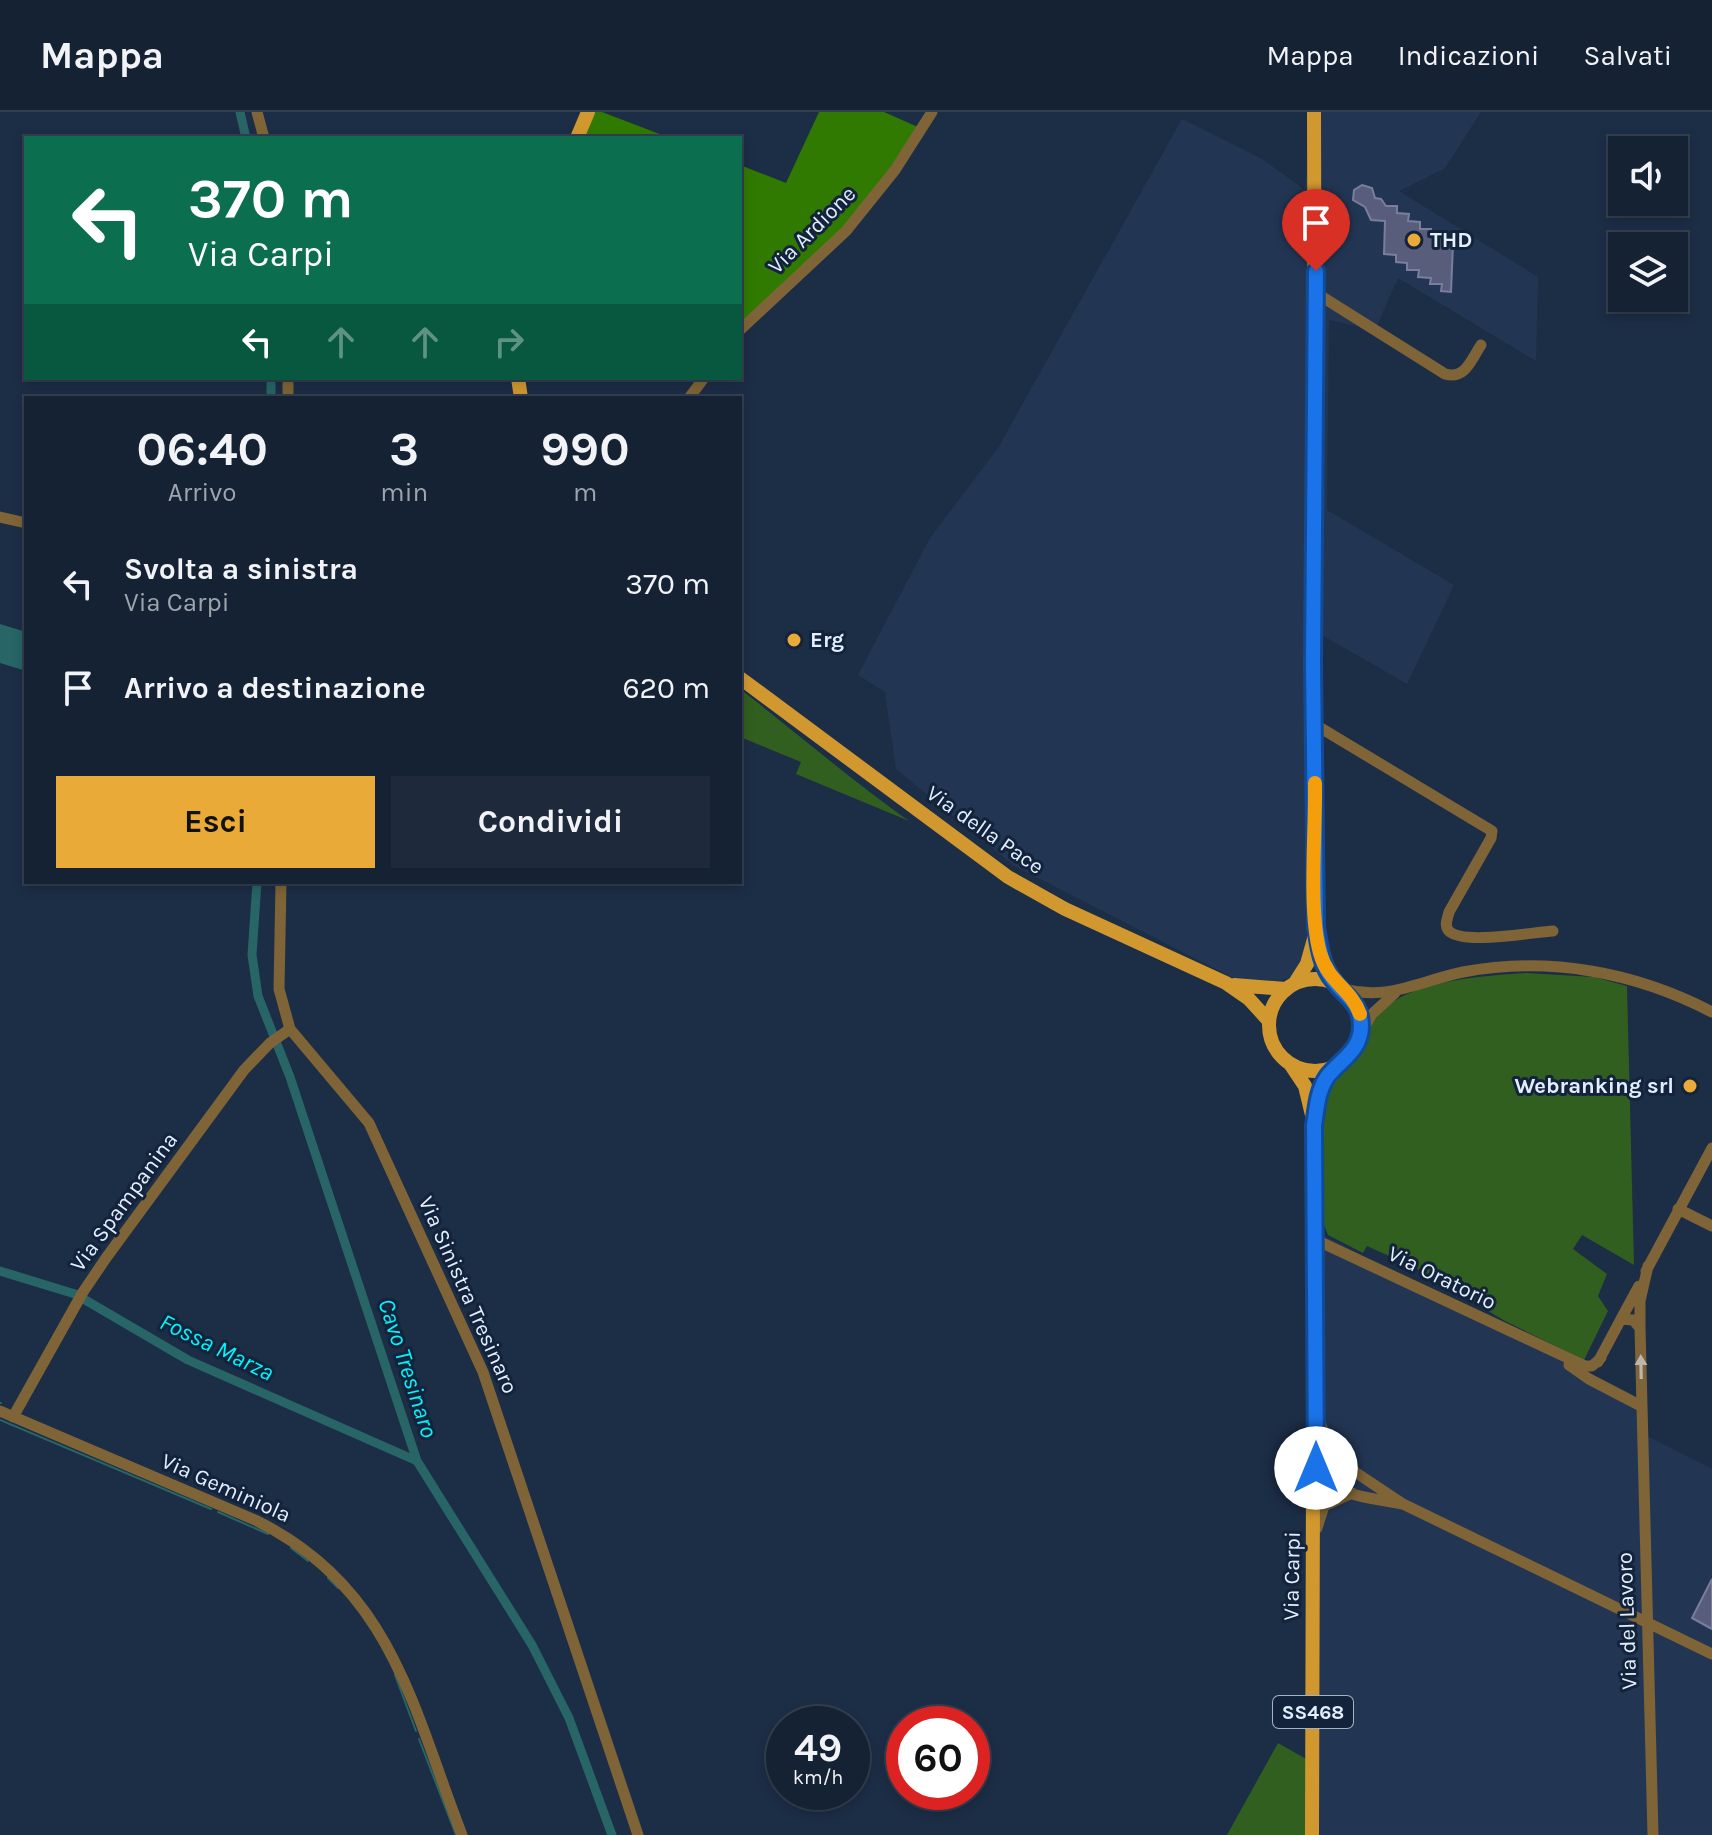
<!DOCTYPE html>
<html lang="it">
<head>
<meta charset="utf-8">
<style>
  body { margin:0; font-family:Karla,sans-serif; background:#1e2a3c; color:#f1f3f6; height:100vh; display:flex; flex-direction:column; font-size:30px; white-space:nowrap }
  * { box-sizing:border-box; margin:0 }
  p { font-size:26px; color:#9da4ac }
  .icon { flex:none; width:44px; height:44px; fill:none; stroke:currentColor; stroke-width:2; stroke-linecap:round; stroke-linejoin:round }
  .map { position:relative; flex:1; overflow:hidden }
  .drawer { position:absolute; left:24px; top:284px; width:718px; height:488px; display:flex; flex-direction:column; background:#152234; border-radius:0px; box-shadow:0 4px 12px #0003,0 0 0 2px #343f4f }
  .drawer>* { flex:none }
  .guide { position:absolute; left:24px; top:24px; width:718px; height:244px; border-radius:0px; box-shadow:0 4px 12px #0003,0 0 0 2px #343f4f; background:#0b6e4f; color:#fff; overflow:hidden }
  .tools { position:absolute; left:1608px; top:24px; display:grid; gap:16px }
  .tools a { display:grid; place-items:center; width:80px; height:80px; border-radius:0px; background:#152234; box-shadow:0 4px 12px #0003,0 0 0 2px #343f4f; font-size:40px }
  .speed { position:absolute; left:766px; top:1594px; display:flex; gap:16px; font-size:40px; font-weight:700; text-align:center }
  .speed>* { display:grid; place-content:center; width:104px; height:104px; border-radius:50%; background:#152234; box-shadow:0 4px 12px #0003,0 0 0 2px #343f4f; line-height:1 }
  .speed small { font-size:20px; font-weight:400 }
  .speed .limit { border:12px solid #d22; background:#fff; color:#111 }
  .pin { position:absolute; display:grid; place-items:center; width:68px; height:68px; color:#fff; margin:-82px -34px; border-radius:50% 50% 50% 0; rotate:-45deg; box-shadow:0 0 8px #0007 }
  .pin .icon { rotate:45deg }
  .me { position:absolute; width:88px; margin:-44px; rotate:0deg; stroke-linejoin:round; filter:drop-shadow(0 0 6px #0008) }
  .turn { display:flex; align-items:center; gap:28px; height:168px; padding:0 32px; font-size:36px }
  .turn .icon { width:104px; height:104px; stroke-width:2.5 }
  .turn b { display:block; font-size:56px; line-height:68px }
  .lanes { display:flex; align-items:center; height:76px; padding:0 32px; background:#0003; justify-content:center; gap:40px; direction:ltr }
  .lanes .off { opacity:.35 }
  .eta { display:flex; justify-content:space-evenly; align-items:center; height:136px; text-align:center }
  .eta b { font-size:48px; font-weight:700; line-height:56px }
  .button { display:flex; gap:16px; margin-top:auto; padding:16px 32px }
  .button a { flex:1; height:92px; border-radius:0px; background:#eaaa38; color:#111; font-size:32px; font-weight:700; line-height:92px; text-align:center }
  .button a+a { background:#1e2a3c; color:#f1f3f6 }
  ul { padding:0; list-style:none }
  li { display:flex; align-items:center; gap:24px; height:104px; padding:0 32px }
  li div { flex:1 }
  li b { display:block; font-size:30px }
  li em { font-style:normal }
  header { display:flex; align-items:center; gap:48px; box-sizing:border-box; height:112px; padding:0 40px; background:#152234; border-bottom:2px solid #343f4f }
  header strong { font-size:38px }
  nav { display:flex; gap:44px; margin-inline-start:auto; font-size:28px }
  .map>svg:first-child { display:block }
</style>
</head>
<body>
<header>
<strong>Mappa</strong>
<nav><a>Mappa</a><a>Indicazioni</a><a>Salvati</a></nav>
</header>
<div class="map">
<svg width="1712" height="1723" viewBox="0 0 1712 1723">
  <rect width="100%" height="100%" fill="#1c2d46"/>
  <!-- built -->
  <path fill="#223654" d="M1313,0H1481L1445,56L1399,79L1538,165L1536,249L1398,166L1375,218L1329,208L1327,398L1454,473L1407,572L1315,519L1310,821L1305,847L1293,865L1268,872L1237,868L1013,753L896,657L885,580L858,563L930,426L998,336L1182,7L1262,47L1304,77L1313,27Z
    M1307,1115L1643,1288V1322L1712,1357V1723H1309Z"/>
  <!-- green -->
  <path fill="#315f1f" d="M740,577C797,621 851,668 909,709L796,662L801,650L740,625Z
    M1526,861L1594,865L1627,874L1634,1153L1582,1123L1573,1137L1607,1162L1598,1184L1608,1199L1584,1248L1505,1209L1422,1159L1367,1134L1363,1141L1328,1123L1324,1113C1323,1074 1312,1007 1332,973C1339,961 1353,952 1360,940C1366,929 1369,916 1376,906C1403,868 1483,864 1526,861Z
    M1278,1631L1308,1648L1309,1723H1227Z"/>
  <!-- forest -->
  <path fill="#307a01" d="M587,0H602L670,26H578Z
    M819,0H884L920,16L884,75L740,220V53L786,71Z"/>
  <!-- water -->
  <path fill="#276566" d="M0,512L26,520V559L0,551Z"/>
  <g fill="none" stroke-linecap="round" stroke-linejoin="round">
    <!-- stream -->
    <path stroke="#276566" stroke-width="2" d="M0,1291H1
      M0,1308L211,1397
      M218,1400L268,1422
      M291,1436L308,1449
      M328,1466L338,1476
      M395,1563L416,1619
      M419,1627L456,1723"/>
    <!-- canal -->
    <path stroke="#276566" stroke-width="9" d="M240,0L246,26
      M271,286V266
      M257,770L252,843L258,884L290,965L417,1349L532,1533L569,1606L612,1723
      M0,1159L75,1182L188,1248L417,1349"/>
  </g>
  <!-- building -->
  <path fill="#585d7c" stroke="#797e9f" stroke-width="2" d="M1362,73L1372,76L1375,86L1381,87L1386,94H1397V101L1409,102L1408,109L1420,110V117H1431V125H1443L1442,132H1453L1451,180L1441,179L1442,172H1430L1431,166L1418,165L1419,158H1407V151L1396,150V143L1384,142L1385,109L1371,108L1365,95L1353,88L1354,78Z
    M1712,1467V1517L1692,1506Z"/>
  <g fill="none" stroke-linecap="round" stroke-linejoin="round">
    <!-- minor -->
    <path stroke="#7f6437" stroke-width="11" d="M257,0L264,26
      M1316,181L1445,262C1465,268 1471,248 1481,233
      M740,218L846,119L895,58L932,0
      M288,286V266
      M689,286L704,266
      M0,405L26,411
      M1314,612L1492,719L1491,726L1449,800C1448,806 1444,812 1448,818C1460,834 1533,820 1553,819
      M281,770L279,877L290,917L369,1011L483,1260L638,1723
      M1344,877C1389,889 1419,869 1463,860C1549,844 1635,860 1712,900
      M1360,923L1372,902L1395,881
      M1678,1097L1712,1114
      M1316,1128L1585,1254H1592L1601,1246
      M1648,1154L1640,1189V1216L1653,1723
      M1646,1159L1712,1036
      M1621,1207L1639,1174
      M1598,1250L1621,1207L1633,1208L1640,1216
      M1569,1253L1589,1267L1641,1294
      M0,1299L255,1408C391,1474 412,1594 462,1723
      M1316,1300L1329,1335L1342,1351
      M13,1305L83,1180L106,1146L244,958L270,931L290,917
      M1403,1392C1374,1386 1330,1385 1316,1356L1327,1348L1343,1352L1403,1392L1712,1542
      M1317,1416L1324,1394L1352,1381"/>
    <!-- major -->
    <path stroke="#d29830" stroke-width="14" d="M1314,0L1316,815L1320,839L1334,871
      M577,26L588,0
      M518,266L521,286
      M740,566L1008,765L1065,797L1226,871L1249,887L1269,909
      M1269 913a46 46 0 1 1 92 0a46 46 0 1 1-92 0Z
      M1295,871L1307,852L1314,827
      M1234,873L1286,877
      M1291,953L1305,974L1312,1003
      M1312,1723L1314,1013L1319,981L1338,953"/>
  </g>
  <!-- one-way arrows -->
  <defs><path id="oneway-solid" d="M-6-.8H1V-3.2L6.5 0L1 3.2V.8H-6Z" transform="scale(2)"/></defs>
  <use fill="#bbb7af" href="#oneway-solid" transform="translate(1641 1255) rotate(-91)"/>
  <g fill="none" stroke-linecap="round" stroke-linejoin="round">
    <!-- route casing -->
    <g stroke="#114b97" stroke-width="20">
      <path id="route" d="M1316,159L1313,551L1316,815C1319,833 1321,853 1333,868C1345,885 1361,890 1361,914C1361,939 1340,948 1327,965C1317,980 1317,996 1314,1013L1316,1356"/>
    </g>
    <!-- route -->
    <use href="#route" stroke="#1a73e8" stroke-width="14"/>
    <!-- slow -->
    <path stroke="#f59e0b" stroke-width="14" d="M1315,671C1316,718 1308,798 1320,841C1329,872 1350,875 1360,902"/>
  </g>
  <!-- markers -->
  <g fill="#eaaa38" stroke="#13233b" stroke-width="3">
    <circle cx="1414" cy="128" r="8"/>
    <circle cx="794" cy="528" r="8"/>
    <circle cx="1690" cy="974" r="8"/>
  </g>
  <g text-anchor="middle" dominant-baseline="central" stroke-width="6" stroke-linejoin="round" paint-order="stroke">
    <!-- shield labels -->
    <rect fill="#13233b" stroke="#a5b2c4" stroke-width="2" x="1273" y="1584" width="80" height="32" rx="6"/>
    <g font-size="20" font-weight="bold" fill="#e3efff">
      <text x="1313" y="1600">SS468</text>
    </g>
    <!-- street labels -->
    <g font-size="22" fill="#e3efff" stroke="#13233b">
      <text transform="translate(812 118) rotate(-45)">Via Ardione</text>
      <text transform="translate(985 718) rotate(35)">Via della Pace</text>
      <text transform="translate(124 1090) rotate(-54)">Via Spampanina</text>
      <text transform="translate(1442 1166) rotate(26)">Via Oratorio</text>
      <text transform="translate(468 1183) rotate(66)">Via Sinistra Tresinaro</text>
      <text transform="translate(226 1376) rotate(24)">Via Geminiola</text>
      <text transform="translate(1292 1464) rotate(-89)">Via Carpi</text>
      <text transform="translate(1627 1509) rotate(-92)">Via del Lavoro</text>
    </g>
    <!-- poi labels -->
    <g font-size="22" font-weight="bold" fill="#e3efff" stroke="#13233b" text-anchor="start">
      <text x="1430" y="128">THD</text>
      <text x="810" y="528">Erg</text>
      <text x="1674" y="974" text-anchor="end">Webranking srl</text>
    </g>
    <!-- water labels -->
    <g font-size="24" font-style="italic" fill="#01f5fb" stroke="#13233b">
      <text transform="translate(217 1235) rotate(26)">Fossa Marza</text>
      <text transform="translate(408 1256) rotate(72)">Cavo Tresinaro</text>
    </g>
  </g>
</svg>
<div class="tools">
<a><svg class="icon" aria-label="sound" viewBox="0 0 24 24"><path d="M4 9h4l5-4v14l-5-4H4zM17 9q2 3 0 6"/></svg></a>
<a><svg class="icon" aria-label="layers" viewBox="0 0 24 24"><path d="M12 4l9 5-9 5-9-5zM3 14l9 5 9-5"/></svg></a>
</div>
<div class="speed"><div>49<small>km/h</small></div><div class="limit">60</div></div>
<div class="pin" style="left:1316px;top:159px;background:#d93025"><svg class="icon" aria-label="arrive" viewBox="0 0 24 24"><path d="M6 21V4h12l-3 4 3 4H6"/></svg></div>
<svg class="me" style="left:1316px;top:1356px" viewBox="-20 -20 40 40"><circle r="19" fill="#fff"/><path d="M0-13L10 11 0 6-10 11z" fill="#1a73e8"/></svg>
<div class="guide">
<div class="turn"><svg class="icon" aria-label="left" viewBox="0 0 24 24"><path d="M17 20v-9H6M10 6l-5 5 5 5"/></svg><div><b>370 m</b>Via Carpi</div></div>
<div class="lanes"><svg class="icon" aria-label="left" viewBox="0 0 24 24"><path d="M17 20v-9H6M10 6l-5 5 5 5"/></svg><svg class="icon off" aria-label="ahead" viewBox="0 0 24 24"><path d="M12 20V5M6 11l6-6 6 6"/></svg><svg class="icon off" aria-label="ahead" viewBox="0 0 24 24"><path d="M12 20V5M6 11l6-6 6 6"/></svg><svg class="icon off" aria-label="right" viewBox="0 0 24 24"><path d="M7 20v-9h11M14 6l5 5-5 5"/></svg></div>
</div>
<section class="drawer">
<div class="eta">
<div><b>06:40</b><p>Arrivo</p></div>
<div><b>3</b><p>min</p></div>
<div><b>990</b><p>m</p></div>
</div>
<ul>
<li><svg class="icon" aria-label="left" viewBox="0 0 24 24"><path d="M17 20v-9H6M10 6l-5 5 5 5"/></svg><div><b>Svolta a sinistra</b><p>Via Carpi</p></div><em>370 m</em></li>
<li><svg class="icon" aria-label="arrive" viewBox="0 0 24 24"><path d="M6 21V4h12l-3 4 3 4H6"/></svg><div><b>Arrivo a destinazione</b></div><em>620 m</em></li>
</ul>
<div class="button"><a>Esci</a><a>Condividi</a></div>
</section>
</div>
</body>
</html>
